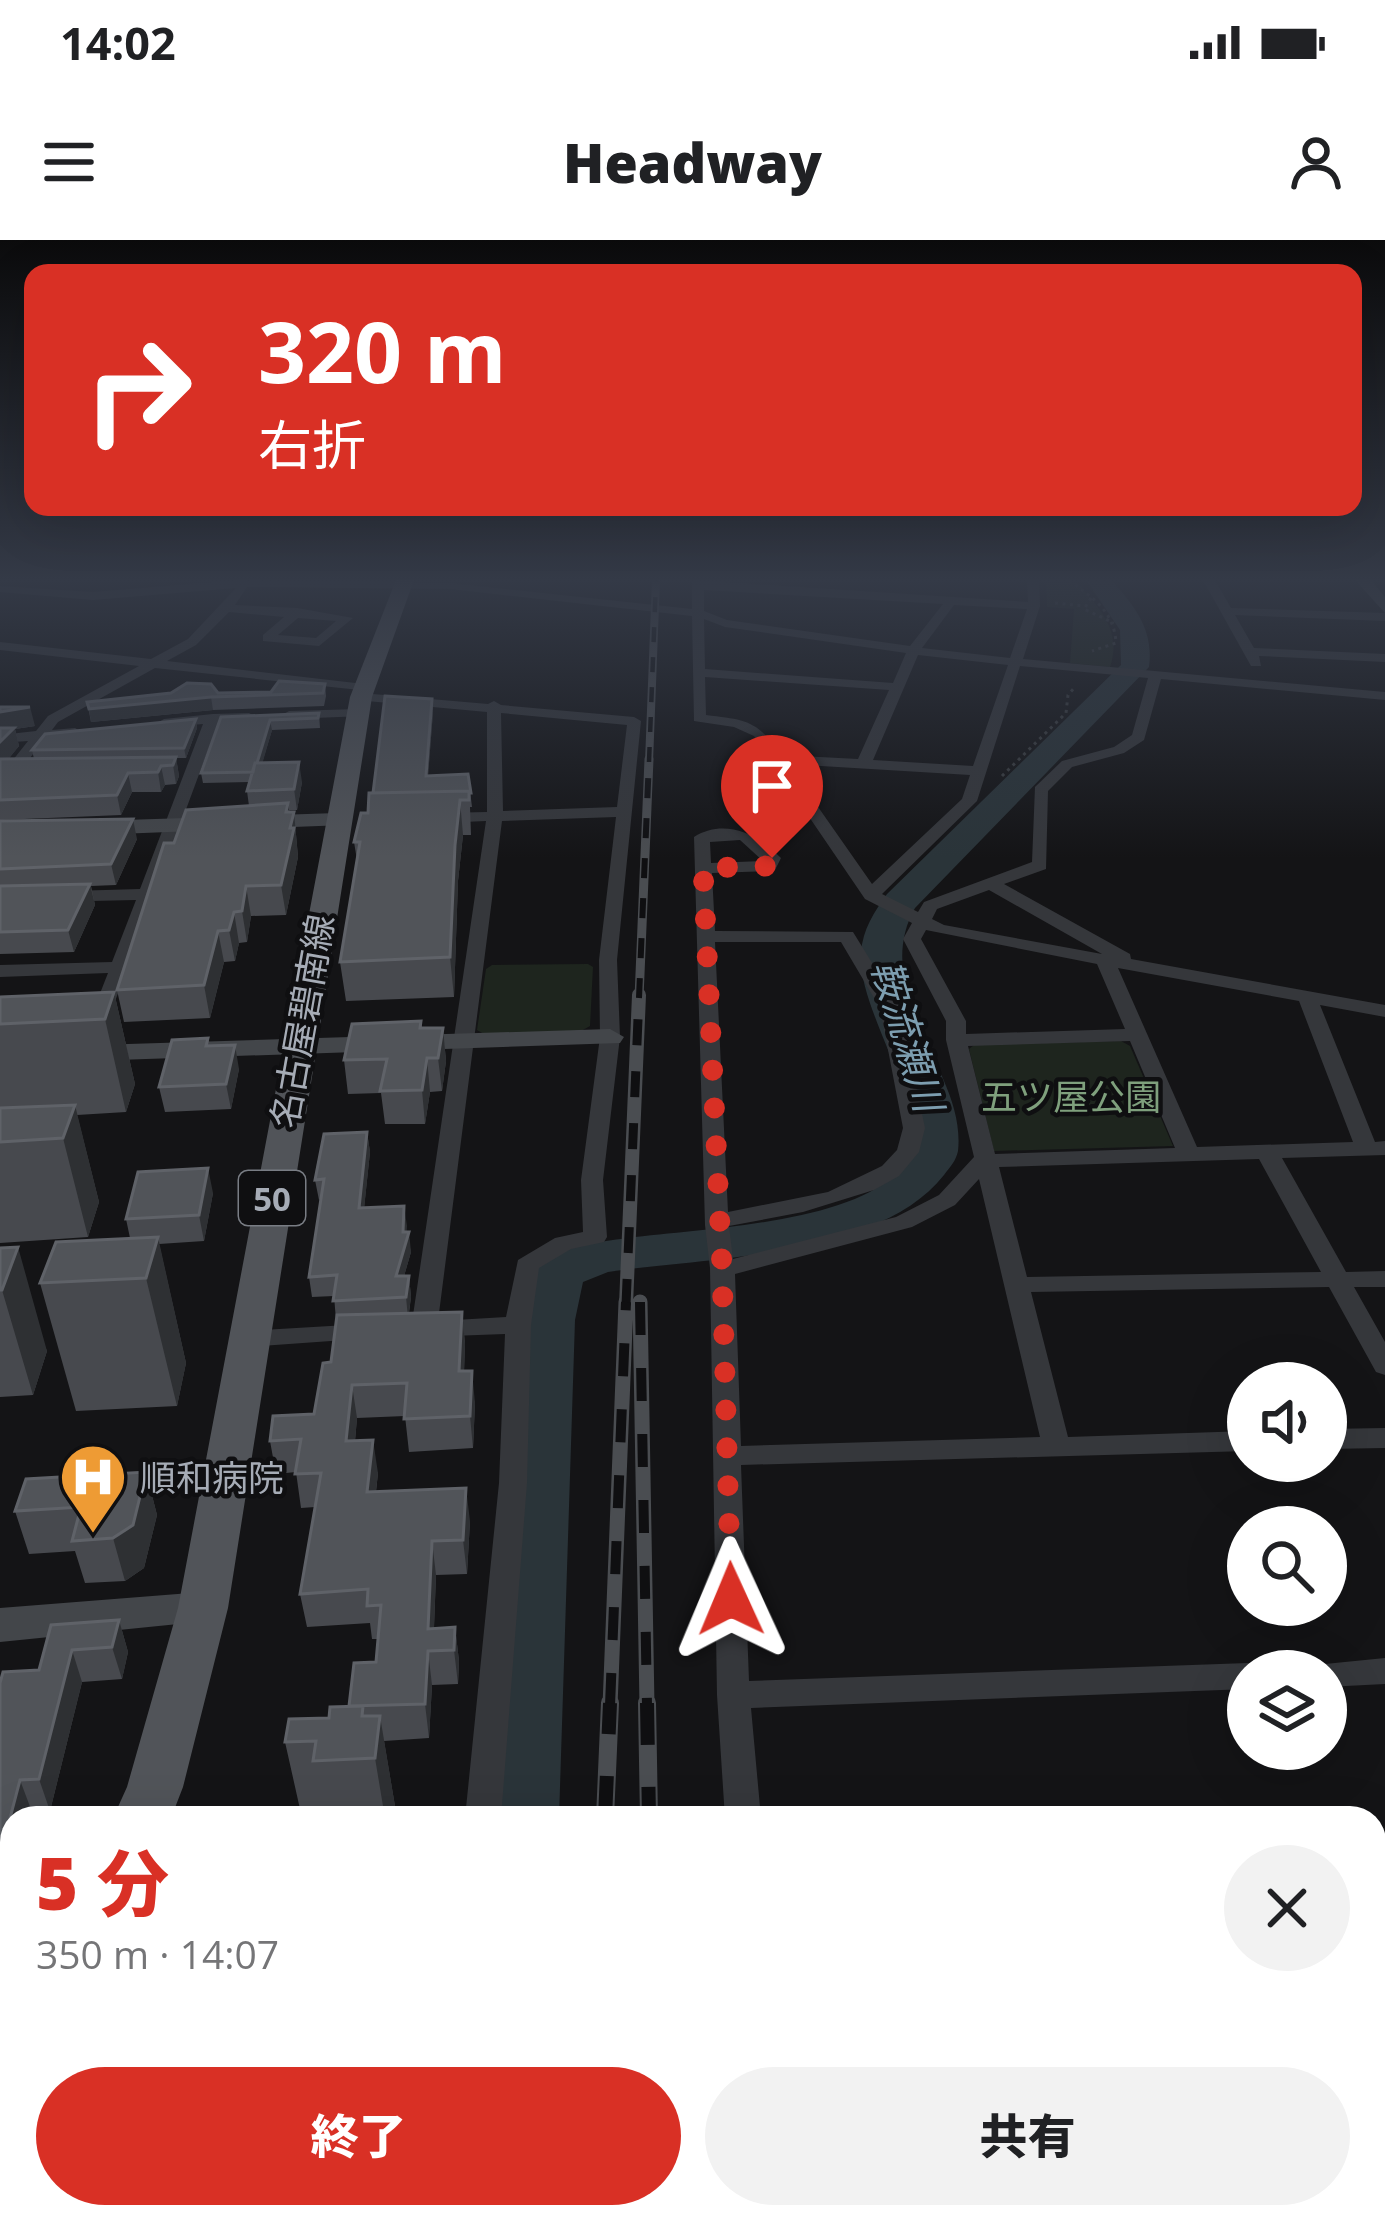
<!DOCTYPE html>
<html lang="ja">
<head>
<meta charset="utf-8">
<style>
  body { margin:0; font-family:"Open Sans","Noto Sans JP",sans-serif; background:#f2f2f2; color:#202124; height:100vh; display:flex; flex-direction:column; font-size:45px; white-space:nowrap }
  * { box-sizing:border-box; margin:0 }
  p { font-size:39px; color:#757577 }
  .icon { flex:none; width:66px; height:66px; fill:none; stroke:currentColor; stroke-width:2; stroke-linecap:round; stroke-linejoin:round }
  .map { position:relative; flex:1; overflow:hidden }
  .side { position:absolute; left:0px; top:1566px; width:1386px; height:423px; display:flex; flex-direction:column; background:#fff; border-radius:36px 36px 0 0; box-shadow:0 12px 48px #0002 }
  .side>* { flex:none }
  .hud { position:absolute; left:24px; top:24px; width:1338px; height:252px; border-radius:24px; box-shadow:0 12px 48px #0002; background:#d93025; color:#fff; overflow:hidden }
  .buttons { position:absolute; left:1227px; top:1122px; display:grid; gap:24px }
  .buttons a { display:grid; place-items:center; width:120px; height:120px; border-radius:50%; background:#fff; box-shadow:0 12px 48px #0002; font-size:60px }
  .pin { position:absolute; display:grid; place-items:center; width:102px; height:102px; color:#fff; margin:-123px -51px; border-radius:50% 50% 50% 0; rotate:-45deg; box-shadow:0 0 12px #0007 }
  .pin .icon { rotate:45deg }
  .me { position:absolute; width:132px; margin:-66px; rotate:359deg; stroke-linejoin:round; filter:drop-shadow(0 0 9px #0008) }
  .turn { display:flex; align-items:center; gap:42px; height:252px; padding:0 36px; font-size:54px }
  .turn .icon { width:156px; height:156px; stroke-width:2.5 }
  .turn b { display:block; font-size:84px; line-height:102px }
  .round { display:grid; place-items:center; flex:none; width:126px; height:126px; border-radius:63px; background:#f2f2f2 }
  .head { display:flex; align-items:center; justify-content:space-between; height:204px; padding:0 36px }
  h1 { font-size:72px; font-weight:800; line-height:90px; color:#d93025 }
  .action { display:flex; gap:24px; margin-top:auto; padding:24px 36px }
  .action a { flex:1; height:138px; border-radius:72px; background:#d93025; color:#fff; font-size:48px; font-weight:800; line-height:138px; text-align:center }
  .action a+a { background:#f2f2f2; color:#202124 }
  .status { display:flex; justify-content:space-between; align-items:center; height:84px; padding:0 60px; background:#fff; direction:ltr }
  .status svg { height:33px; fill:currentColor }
  header { display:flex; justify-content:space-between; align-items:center; height:156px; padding:0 36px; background:#fff; font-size:54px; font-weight:800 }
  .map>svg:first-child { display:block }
</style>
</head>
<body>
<div class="status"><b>14:02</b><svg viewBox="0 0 49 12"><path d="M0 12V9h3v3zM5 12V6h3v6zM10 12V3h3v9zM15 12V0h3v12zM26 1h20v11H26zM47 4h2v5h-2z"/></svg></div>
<header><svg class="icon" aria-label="menu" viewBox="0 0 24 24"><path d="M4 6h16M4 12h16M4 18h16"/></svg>Headway<svg class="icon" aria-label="person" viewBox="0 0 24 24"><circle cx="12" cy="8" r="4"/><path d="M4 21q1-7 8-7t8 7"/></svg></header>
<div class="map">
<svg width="1385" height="1987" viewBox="0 0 1385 1987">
  <rect width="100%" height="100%" fill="#141416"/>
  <!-- green -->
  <path fill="#1e251e" d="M1046,340H1074C1098,366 1123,390 1110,427L1070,423L1074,369L1047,367Z
    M588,724L593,727L590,786L581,791L484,794L477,790L486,729L492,725Z
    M1121,801L1130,806L1173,906L994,911L969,809L974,805Z"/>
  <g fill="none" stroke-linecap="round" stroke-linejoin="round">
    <!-- river -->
    <path fill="#2a3439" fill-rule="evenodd" d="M1086,340H1111C1135,366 1154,390 1149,427L915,668C894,705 902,743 917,782C934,824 963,865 958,911C956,921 950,927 944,935C879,1018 707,1017 608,1032L583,1042L575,1080L559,1578H485L521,1080C525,1063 527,1032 542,1021C563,1007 596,1002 621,999C692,989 842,985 894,935C947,883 856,778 861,712C863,689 874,672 887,654L1121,425L1120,390Z
      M464,1977H556L555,1987H463Z"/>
    <!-- path -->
    <path stroke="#3b3e41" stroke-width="3" stroke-dasharray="3 4.5" stroke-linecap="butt" d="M1069,340C1093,359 1114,370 1116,403L1092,411
      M1091,358L1084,369L1114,383
      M1055,363L1085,366
      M1002,536L1066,473L1068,455L1076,446"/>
    <!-- street -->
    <path fill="#35373b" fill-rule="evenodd" d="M238,340L450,343L692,369V340L1028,362L1027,340H1039L1040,366L1023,419L1385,452V460L1161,439L1144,500L1124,513L1072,527L1048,551L1046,629L1004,644L1130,714L1131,719L1385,765V777L1320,765L1375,902L1385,901V915L1282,918L1346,1032L1385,1031V1047H1354L1385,1102V1135L1376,1132L1329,1047L1031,1052L1068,1197L1248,1191V1211L741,1225L749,1441L1248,1423L1262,1431H1248V1449L751,1468L761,1578H725L717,1455L710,1028L705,985L694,597C725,578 758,594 781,618L775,630L769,631L712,633L715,691L853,692L900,768L925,888L919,912L899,936L874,950L803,972L729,986L733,1019L896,977L939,955L974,917L946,800V781L903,699L912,683L865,659L754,496L734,487L694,481L692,376L450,349L247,347L235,365L297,368L353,378L319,406L263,401V395L284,377L229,372L196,405L167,421L364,444L369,445V451L155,428L58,482L52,490L75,488L82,492L45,499L18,533H8L5,530L28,501L0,503V495L36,491L48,476L139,426L0,410V402L151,419L188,399L236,348L93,360L0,352V346L93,352ZM704,350L943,364L910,406L727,380L704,371ZM954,365L1027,369L1010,418L922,408ZM298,378L336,381L316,398L278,395ZM704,379L725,387L906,413L893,443L705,429ZM918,415L1008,425L973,526L873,520ZM1020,426L1148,438L1132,495L1114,507L1062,521L1035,547L1032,622L924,662L918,672L882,654L977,561ZM705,437L889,450L858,519L781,515C757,480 747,480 706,475ZM788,524L970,535L962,559L872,644ZM740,600L763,621L711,623L710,602ZM989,650L1102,714L944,685L932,679L937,669ZM926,690L1097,724L1125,789L966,794V781L921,699ZM715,702H841L880,768L903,888L897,910L882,926L828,952L728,972ZM1118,728L1299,761L1353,902L1197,907ZM1130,801L1175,908L995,914L968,806ZM1259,919L1321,1032L1027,1037L999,927ZM979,939L1040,1197L741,1206L735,1034L912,987L955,965Z
      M1203,340H1215L1231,368L1385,373V381L1235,375L1254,408L1385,414V422L1259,416L1261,426H1251Z
      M361,453L488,464L494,461L501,465L634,477L641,481L617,720L620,797L603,940L607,997L604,1002L571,1009L539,1028L531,1085L527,1243L501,1578H465L499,1243L505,1094L424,1097L411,1089L486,581L441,583L433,578L441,573L487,572V472L356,460L354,457ZM501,473L627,485L617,567L503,571ZM616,577L599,720L600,797L581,940L583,992L555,998L518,1020L506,1077L438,1081L502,581Z
      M359,469L366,473L364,476L289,479L282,475L289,471Z
      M213,474L249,473L256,477L218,483L107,783L100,785L90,779L108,733L0,737V725L112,722L136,660L0,663V653L140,649L203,484L164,487L157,483L164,479Z
      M364,1084L373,1086L377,1092L373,1098L247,1107L234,1099L247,1091Z
      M1385,1188V1208L1326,1209V1189Z
      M1385,1418V1444L1326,1447V1431H1311L1315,1425Z
      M1385,1696V1732L1374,1733V1697Z
      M1374,1785L1385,1789V1855L1374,1850Z
      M54,1977H96L95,1987H51Z
      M428,1977H470V1987H426Z
      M755,1977H797L799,1987H755Z"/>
    <!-- secondary -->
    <path fill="#43464a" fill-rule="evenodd" d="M1355,340H1371L1385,357V373Z
      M337,573L348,580L345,585L93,595L82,588L93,581Z
      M610,789L624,797L620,803L0,824V808Z
      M203,1352L218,1356L224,1368L218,1380L0,1402V1368Z"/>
    <!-- primary -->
    <path fill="#515459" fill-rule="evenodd" d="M396,340H414L372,457L228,1368L183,1547L171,1578H113L127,1547L178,1368L350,457Z
      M12,1795V1874L0,1878V1800Z"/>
    <!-- rail-far4 casing -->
    <g stroke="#4a4d51" stroke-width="8">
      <path id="rail-far4" d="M649,522L656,340"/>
    </g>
    <!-- rail-far3 casing -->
    <g stroke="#4a4d51" stroke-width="9">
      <path id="rail-far3" d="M639,758L649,519"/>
    </g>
    <!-- rail-far2 casing -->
    <g stroke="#4a4d51" stroke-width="14">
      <path id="rail-far2" d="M626,1065L639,755"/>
    </g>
    <!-- rail-far1 casing -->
    <g stroke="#4a4d51" stroke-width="15">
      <path id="rail-far1" d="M640,1062L647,1466
        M610,1466L626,1062"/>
    </g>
    <!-- rail casing -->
    <g stroke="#4a4d51" stroke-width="18">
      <path id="rail" d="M647,1463L649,1578
        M605,1578L610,1463
        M590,1977V1987
        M671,1977L672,1987"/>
    </g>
    <!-- rail-far4 -->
    <use href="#rail-far4" stroke="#0f0f11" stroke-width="4.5" stroke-dasharray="15" stroke-linecap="butt"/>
    <!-- rail-far3 -->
    <use href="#rail-far3" stroke="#0f0f11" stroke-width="6" stroke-dasharray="20" stroke-linecap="butt"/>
    <!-- rail-far2 -->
    <use href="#rail-far2" stroke="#0f0f11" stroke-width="9" stroke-dasharray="26" stroke-linecap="butt"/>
    <!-- rail-far1 -->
    <use href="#rail-far1" stroke="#0f0f11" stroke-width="10" stroke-dasharray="33" stroke-linecap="butt"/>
    <!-- rail -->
    <use href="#rail" stroke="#0f0f11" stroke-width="14" stroke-dasharray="42" stroke-linecap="butt"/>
  </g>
  <!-- wall -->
  <path fill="#47494e" d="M325,444L326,456L324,466L213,470L91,482L87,462L271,452Z
    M432,459L433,472L428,536L468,534L472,567H470L471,595H463L458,641L454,757L346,761L340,722L357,620L354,602L368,573L373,553Z
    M0,467L35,486L15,489L19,506L8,519H34L32,510L196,479L197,488L186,518H176L179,536L176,544L165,545L161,552H132L121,575L0,580Z
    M319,473L320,488L272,490L262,523L302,542L297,570H289L290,572H294L298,617L286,675L251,676L247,702L239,703L235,721L224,722L210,778L124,782L117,750L174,603L249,566L247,551L249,542L203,543L201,533L221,477Z
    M0,581L137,599L116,645L91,646L95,665L74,712L0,714Z
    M114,752L135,844L126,872L77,875L99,962L88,997L0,1003V757Z
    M421,781L422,788H443L446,821L442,851L430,852L425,884H385L381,853L348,854L344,820Z
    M208,798L210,806L239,829L231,869L165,872L159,847Z
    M367,892L370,912L364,968L404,966L406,992L411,1012L404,1036H409L411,1057L409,1073L462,1072L465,1104L464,1131L475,1163L473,1208L409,1212L405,1176L357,1178L355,1201L378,1233L376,1252L470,1281L467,1334L436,1335L434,1388L455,1387L459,1421L458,1444L432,1445L429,1498L384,1501L397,1578H302L285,1502L349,1466L376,1422L378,1399H372L370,1383L307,1387L300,1354L315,1267L301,1268L296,1232L276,1234L270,1201L314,1174L331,1122L336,1080L334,1056L312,1057L309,1037L320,959L319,960L315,940Z
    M213,953L204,1001L159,1004L186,1123L177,1166L76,1171L40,1043L130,998L126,979Z
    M0,1008L47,1111L33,1155L0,1157Z
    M146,1232L157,1275L144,1328L125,1341L85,1343L75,1311L29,1314L15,1271Z
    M119,1380L128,1412L122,1439L82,1442L50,1571L32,1572L30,1578H12V1633L0,1634V1443L39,1430Z
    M254,1977H369V1987H257Z"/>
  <!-- shaded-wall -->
  <path fill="#2e3033" d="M211,457L213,470L91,482L89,469Z
    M432,459L433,472L427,549L426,536Z
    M30,467L35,486L15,489L19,506L7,521L0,522V472Z
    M196,479L197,488L186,518L184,508Z
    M270,480L272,490L257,542L255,532Z
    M176,517L179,536L176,544L173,525Z
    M299,522L302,542L297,570L294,549Z
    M161,526L165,545L161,552L158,532Z
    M128,533L132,552L121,575L117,555Z
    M460,560L463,595L458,641L454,757L450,717L455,605Z
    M288,563L291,583L294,572L298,617L286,675L281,645Z
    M133,579L137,599L116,645L111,624Z
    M90,644L95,665L74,712L68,690Z
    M246,646L251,676L247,702L242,671Z
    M234,672L239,703L235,721L229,690Z
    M218,691L224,722L210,778L204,745Z
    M114,752L135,844L126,872L105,779Z
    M443,788L446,821L442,851L438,818Z
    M235,805L239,829L231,869L226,844Z
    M427,818L430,852L425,884L422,850Z
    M75,865L99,962L88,997L63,898Z
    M367,892L370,912L362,989L359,968Z
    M208,928L213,953L204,1001L199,975Z
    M404,966L407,986L406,1002L409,992L411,1012L398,1057L396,1036L403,992Z
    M158,997L186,1123L177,1166L146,1038Z
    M18,1007L47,1111L33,1155L2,1050Z
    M409,1036L411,1057L408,1078L406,1057Z
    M462,1072L465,1104L463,1164L459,1131Z
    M472,1131L475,1163L473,1208L470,1176Z
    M352,1145L357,1178L352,1234L346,1201Z
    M373,1200L378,1233L372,1285L367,1252Z
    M146,1232L157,1275L144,1328L125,1341L113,1298Z
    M466,1248L470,1281L467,1334L463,1300Z
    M432,1301L436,1335L433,1411L428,1389Z
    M119,1380L128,1412L122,1439L112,1407Z
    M455,1387L459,1421L458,1444L454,1410Z
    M72,1410L82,1442L50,1571L39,1539Z
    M428,1411L432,1445L429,1498L425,1464Z
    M380,1476L397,1578H385L375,1518Z
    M20,1540L32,1572L30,1578H12V1620L4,1601Z
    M31,1977H49L47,1987H29Z
    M118,1977H127L125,1987H116Z"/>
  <!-- building -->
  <path fill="#515459" stroke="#5f6268" stroke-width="3" d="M279,441L325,444L323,453L211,457L89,469L87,462L171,453L187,443L211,444L218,453L271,452Z
    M385,456L432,459L426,536L468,534L471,553H469V551L373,553Z
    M0,467H30L0,472Z
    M319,473L318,478L270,480L257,523H255L253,532L201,533L221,477Z
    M196,479L184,508L32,510L45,494Z
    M0,488H14L0,502Z
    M176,517L173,525L161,526L158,532L128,533L117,555L0,560V519Z
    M299,522L294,549L247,551L255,523Z
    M469,551V560H460L455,605L450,717L340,722L360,602H354L361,573H368L369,553Z
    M288,563L286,572H294L290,588H294L281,645L246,646L242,671L234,672L229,690L218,691L204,745L117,750L164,603H174L186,570Z
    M133,579L111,624L0,629V581Z
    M90,644L68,690L0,692V646Z
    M114,752L105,779L0,784V757Z
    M421,781L420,788H443L438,818H427L422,850L380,851L387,819L344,820L352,784Z
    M208,798L206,806L235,805L226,844L159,847L172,800Z
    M75,865L63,898L0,902V868Z
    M367,892L359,968L404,966L403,992H409L396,1036H409L406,1057L333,1061L337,1035L309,1037L324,939L315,940L324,894Z
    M208,928L199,975L126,979L138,932Z
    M158,997L146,1038L40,1043L56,1002Z
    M18,1007L2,1050H0V1008Z
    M462,1072L459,1131H472L470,1176L404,1179L407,1143L352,1145L346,1201L373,1200L367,1252L466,1248L463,1300L432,1301L428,1389L455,1387L454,1410L428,1411L425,1464L349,1466L354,1423L376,1422L381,1365L367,1366L368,1349L300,1354L321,1233L295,1234L301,1199L270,1201L273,1176L314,1174L323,1123L331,1122L337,1075Z
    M146,1232L133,1285L113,1298L72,1301L81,1267L15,1271L26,1239Z
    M119,1380L112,1407L72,1410L39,1539L20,1540L4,1601H0V1443L3,1432L39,1430L51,1385Z
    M363,1466L362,1476H380L375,1518L313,1521L316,1501L285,1502L289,1479L329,1478L330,1467Z
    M12,1925V1977H31L29,1987H0V1926Z
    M118,1977L116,1987H85L88,1977Z"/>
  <!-- sky -->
  <linearGradient id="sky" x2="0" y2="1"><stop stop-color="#0b0b0c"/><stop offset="0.55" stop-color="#343a47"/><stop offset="1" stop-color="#343a47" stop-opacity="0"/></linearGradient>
  <rect width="1385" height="618" fill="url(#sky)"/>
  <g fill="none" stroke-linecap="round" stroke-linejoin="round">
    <!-- route -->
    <path stroke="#d93025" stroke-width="21" stroke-dasharray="0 37.8" d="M731,1359L722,1028L703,628L769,626L772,618"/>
  </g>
  <!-- icons -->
  <defs>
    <g id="hospital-pin" transform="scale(3.45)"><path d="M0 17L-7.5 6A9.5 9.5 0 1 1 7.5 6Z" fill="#ee9b34" stroke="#0f0f11"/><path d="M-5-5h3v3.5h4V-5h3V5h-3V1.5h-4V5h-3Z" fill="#fff"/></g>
  </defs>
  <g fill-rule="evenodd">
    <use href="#hospital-pin" x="93" y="1237"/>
  </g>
  <g text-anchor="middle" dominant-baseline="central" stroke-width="9" stroke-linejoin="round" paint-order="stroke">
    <!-- shield labels -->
    <rect fill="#0f0f11" stroke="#797d84" stroke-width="3" x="239" y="931" width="66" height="54" rx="9"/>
    <g font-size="33" font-weight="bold" fill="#a6acb6">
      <text x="272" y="958">50</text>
    </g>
    <!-- street labels -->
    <g font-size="36" fill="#a6acb6" stroke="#0f0f11">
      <text transform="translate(302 781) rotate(-80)">名古屋碧南線</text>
    </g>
    <!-- park labels -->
    <g font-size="36" fill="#7fa07d" stroke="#0f0f11">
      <text x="1071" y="856">五ツ屋公園</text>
    </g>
    <!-- poi labels -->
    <g font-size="36" fill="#a6acb6" stroke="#0f0f11" text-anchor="start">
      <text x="140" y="1237">順和病院</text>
    </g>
    <!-- water labels -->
    <g font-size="39" font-style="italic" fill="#7d9eb0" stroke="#0f0f11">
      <text transform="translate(909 795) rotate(73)">鞍流瀬川</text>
    </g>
  </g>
</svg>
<div class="buttons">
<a><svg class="icon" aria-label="sound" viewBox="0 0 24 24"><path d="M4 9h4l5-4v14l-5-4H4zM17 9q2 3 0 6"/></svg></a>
<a><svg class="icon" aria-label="search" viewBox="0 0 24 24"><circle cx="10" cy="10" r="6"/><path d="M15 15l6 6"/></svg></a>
<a><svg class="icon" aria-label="layers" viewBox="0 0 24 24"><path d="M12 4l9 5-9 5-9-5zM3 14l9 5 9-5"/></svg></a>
</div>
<div class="pin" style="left:772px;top:618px;background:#d93025"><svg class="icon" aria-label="arrive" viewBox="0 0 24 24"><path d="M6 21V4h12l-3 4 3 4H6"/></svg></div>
<svg class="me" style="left:731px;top:1359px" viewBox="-20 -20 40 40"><path d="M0-17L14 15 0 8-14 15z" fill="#d93025" stroke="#fff" stroke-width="4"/></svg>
<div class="hud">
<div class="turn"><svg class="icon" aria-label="right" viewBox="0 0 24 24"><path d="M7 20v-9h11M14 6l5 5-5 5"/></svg><div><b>320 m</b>右折</div></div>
</div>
<section class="side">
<div class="head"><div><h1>5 分</h1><p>350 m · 14:07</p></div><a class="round"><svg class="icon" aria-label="close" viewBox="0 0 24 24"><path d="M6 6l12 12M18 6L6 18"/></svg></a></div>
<div class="action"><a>終了</a><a>共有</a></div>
</section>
</div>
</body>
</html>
